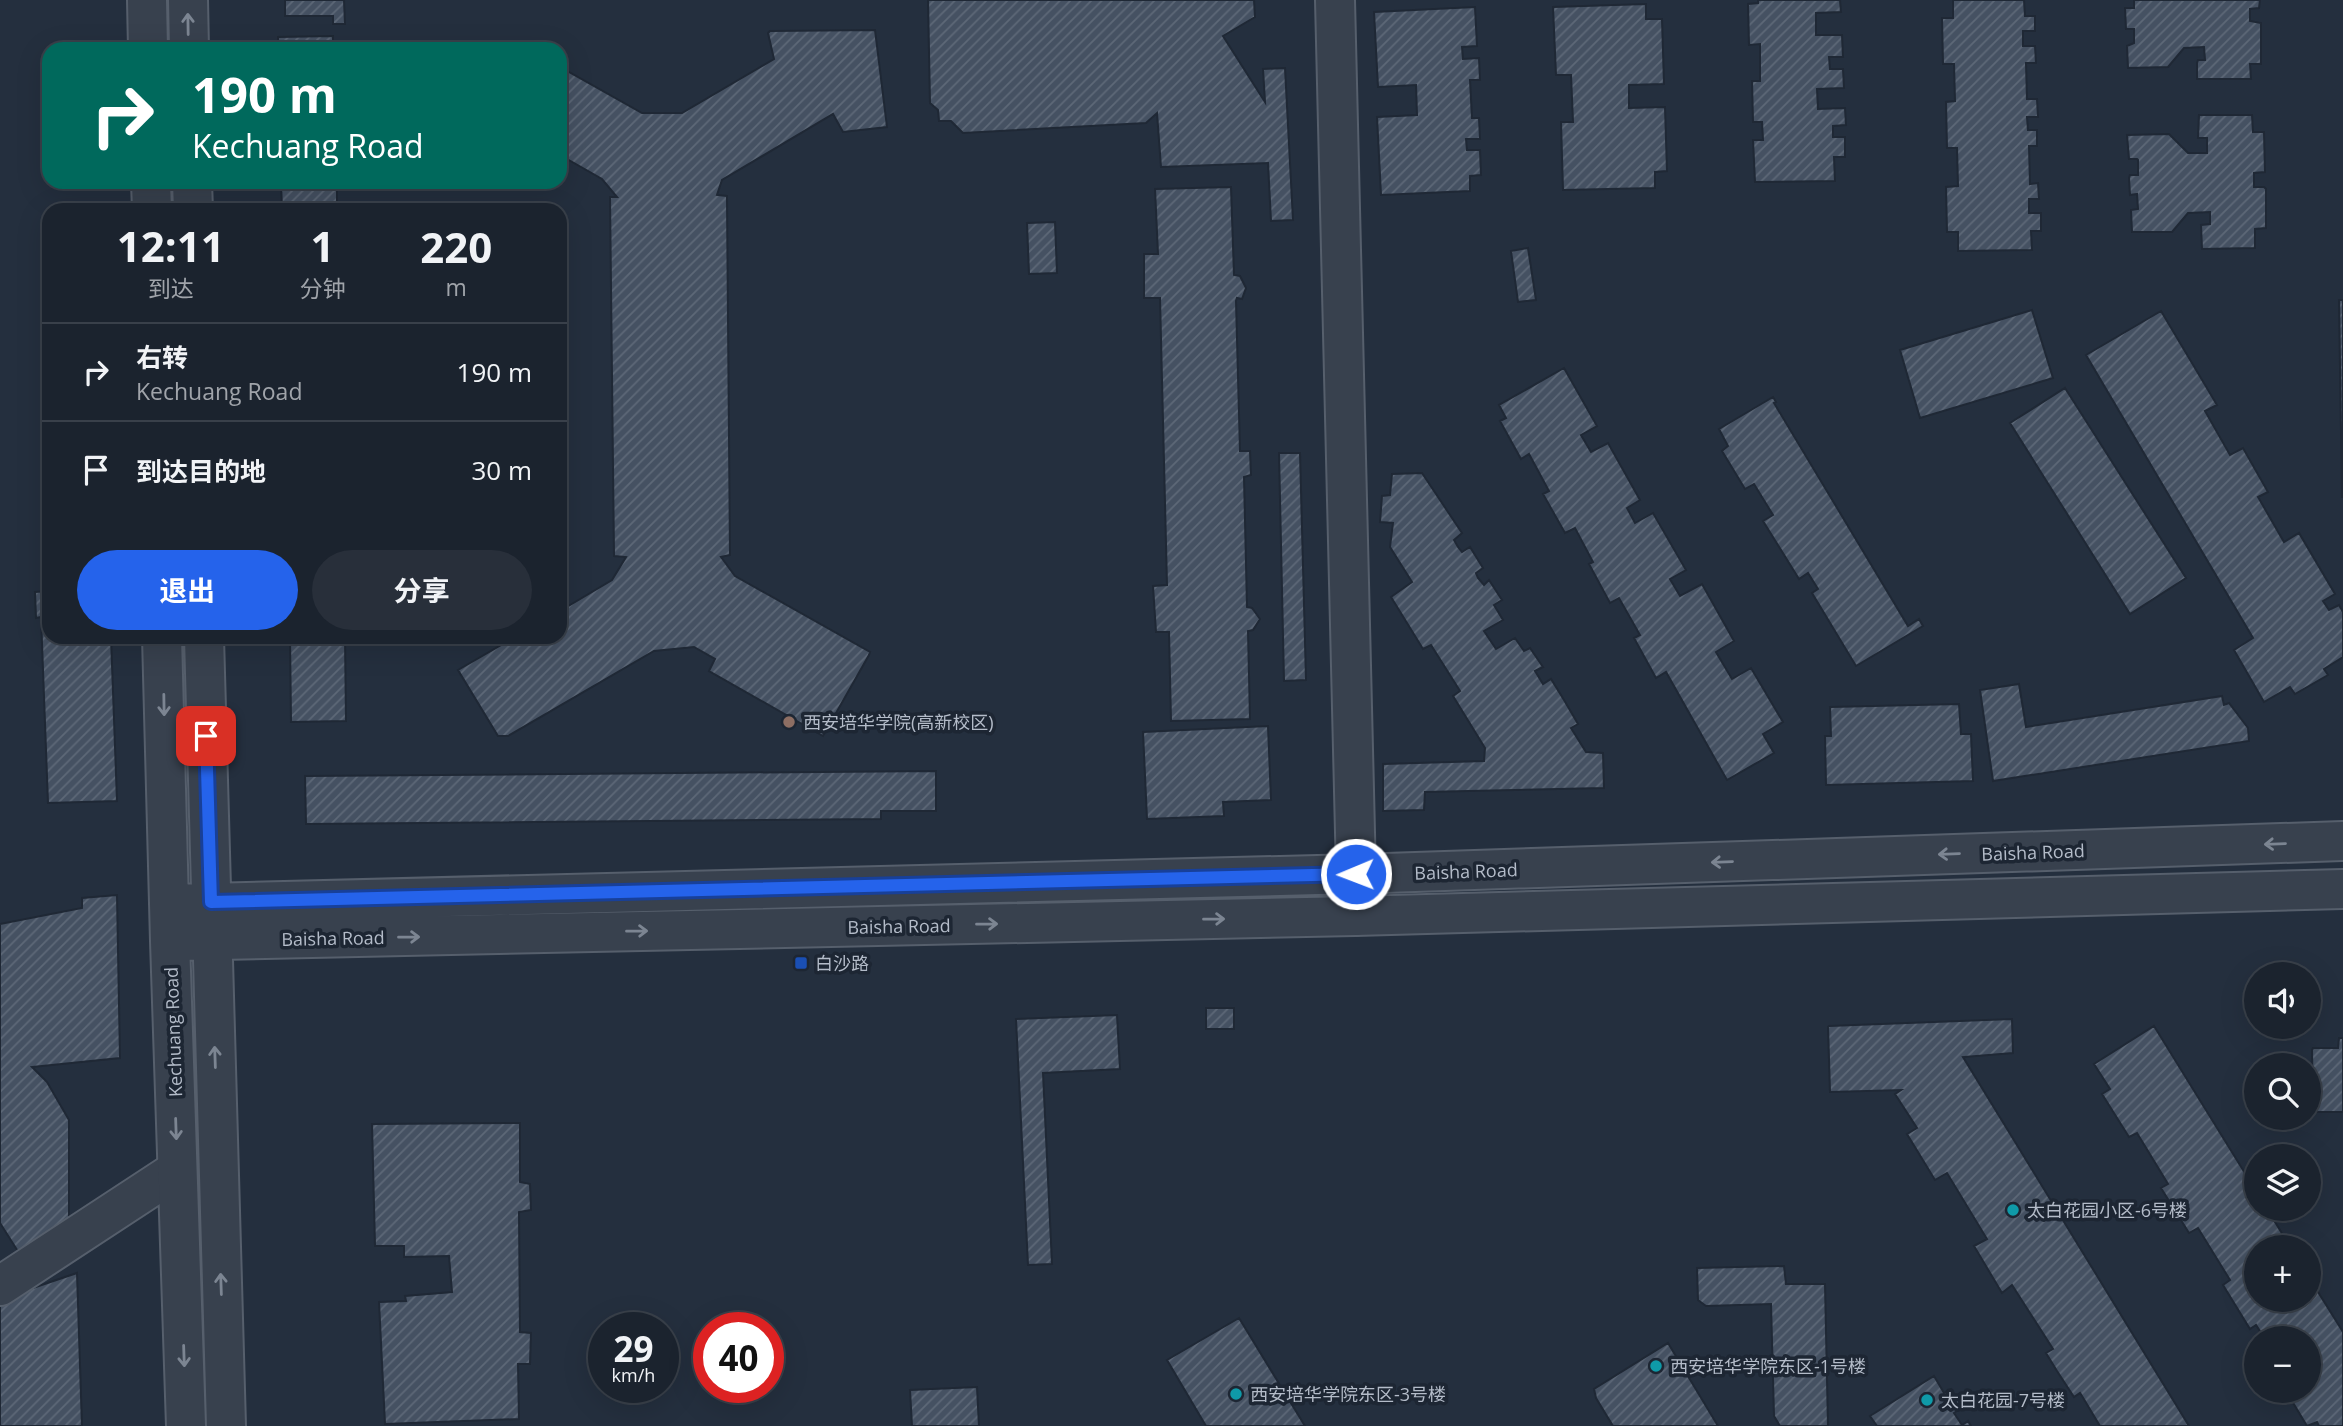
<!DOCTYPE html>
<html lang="zh">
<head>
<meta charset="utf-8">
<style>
  body { margin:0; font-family:"Open Sans","Noto Sans SC",sans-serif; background:#282f3a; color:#f1f3f6; height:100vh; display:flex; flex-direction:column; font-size:26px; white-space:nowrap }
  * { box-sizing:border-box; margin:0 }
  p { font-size:23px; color:#a0a4aa }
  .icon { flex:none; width:38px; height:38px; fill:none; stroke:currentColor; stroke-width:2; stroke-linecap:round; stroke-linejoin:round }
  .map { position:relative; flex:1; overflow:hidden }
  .panel { position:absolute; left:42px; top:203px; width:525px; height:441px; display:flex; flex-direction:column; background:#1b232e; border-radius:21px; box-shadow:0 7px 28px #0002,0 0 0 2px #39404a }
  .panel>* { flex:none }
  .banner { position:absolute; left:42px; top:42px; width:525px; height:147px; border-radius:21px; box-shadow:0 7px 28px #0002,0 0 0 2px #39404a; background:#00695c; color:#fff; overflow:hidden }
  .tools { position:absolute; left:2244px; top:962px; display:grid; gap:14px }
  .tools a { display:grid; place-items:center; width:77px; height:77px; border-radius:50%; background:#1b232e; box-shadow:0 7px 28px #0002,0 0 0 2px #39404a; font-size:35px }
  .speed { position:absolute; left:588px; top:1312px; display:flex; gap:14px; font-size:35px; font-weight:700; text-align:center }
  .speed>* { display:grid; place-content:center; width:91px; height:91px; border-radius:50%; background:#1b232e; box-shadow:0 7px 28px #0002,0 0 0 2px #39404a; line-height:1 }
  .speed small { font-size:18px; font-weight:400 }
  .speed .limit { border:10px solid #d22; background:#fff; color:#111 }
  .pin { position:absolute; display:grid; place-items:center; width:60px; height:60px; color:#fff; margin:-30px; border-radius:14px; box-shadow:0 4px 10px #0006 }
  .me { position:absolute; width:77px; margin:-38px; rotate:269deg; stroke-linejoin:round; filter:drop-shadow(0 0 5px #0008) }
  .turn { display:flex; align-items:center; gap:24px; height:147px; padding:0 35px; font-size:32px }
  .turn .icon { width:91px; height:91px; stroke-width:2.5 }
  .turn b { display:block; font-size:49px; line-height:60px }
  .eta { display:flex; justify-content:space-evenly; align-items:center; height:119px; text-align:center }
  .eta b { font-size:42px; font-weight:700; line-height:49px }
  .action { display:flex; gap:14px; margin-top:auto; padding:14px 35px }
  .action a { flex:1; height:80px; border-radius:42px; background:#2563eb; color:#fff; font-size:28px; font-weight:700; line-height:80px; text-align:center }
  .action a+a { background:#282f3a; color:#f1f3f6 }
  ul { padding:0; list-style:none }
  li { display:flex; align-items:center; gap:21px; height:98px; padding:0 35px; border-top:2px solid #39404a }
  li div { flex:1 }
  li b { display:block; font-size:26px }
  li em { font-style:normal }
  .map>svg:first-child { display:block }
</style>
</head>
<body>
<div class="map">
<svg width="2343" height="1426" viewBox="0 0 2343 1426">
  <defs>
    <pattern id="building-hatch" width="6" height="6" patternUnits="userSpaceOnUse" patternTransform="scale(1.75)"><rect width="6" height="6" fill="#455162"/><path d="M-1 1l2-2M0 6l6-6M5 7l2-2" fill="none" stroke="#5d6877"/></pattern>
  </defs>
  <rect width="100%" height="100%" fill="#242f3e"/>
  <!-- building -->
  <path fill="url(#building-hatch)" stroke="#1f2835" stroke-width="2" d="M285,0H344L345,24H333V16H285Z
    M928,0H1254L1255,17L1223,36L1265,102L1263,69L1285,68L1293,220L1271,221L1268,163L1161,167L1157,113L1146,123L963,133L951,121H939L938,110L930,103Z
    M1758,0H1840L1841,12L1816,13V35H1842L1843,57H1829L1830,69H1843L1844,88L1817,89L1818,109L1845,108L1846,125L1833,126V137H1845V157H1834L1835,181L1755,182L1753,140H1763L1762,122H1753L1752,81H1760V44L1749,45L1748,4L1758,3Z
    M1953,0H2024L2025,16H2035V31H2023V46H2035L2036,63H2026L2027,99H2037L2038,117H2027L2028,130H2037V146H2029L2030,184L2038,183L2039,199H2029V213H2041V231H2031L2032,250L1958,251V232H1947L1946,187L1958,186L1957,148H1947L1946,102L1955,101L1954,64H1943L1942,18H1953Z
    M2134,0H2260L2259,8L2250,9V21L2261,23V64H2250L2251,79H2197V63L2198,60H2205L2204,47L2184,48L2168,67L2128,68L2127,46L2134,43V29H2126L2125,8H2134Z
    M1646,4V19H1662L1664,84L1629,85V108L1665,107L1667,171L1655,172V188L1563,190L1561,122H1573L1571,75H1556L1553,7Z
    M1475,7L1477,46L1462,47L1463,59L1479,58L1480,80H1470L1472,118H1479L1480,139H1466L1467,150H1480L1481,175L1470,176V191L1381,195L1377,117L1417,115L1416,85L1378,87L1374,12Z
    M875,30L887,127L843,132L833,114L722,180L717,195L727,196V199L730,555L721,557L735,576L870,652L869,655L823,736L709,671L715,659L694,647L654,651L508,736H498L458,670L515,637H560V611L612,580L626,557L614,556L610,197H617L602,179L560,155V67L642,113H682L774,59L768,33L770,31Z
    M333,36V49H278V37Z
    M2199,115H2252L2253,132H2264L2265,172L2254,173V187H2264L2266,189V228L2255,229V248L2202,249L2201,225L2210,224V212L2188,213L2172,232H2132L2131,210L2138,209L2137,194L2130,195L2129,178L2130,175H2138V160L2137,159H2129L2127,135L2169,134L2188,153H2207V138H2198Z
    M281,182H337V210H282Z
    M1231,187L1234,275L1240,276L1246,288L1242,299L1237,298L1236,301L1240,451H1250L1251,475L1244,477L1247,607L1252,608L1260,619L1253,630L1248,631L1250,719L1171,721L1169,632H1156L1153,586L1167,585L1160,298H1144V254H1158L1155,189Z
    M1055,222L1057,273L1029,274L1027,223Z
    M1528,248L1536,300L1518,302L1511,251Z
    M2339,300H2343V497H2342Z
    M2032,310L2053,378L1920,418L1900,350Z
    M2161,311L2217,405L2205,411L2230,455L2243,448L2268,492L2258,497L2284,542L2299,533L2335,594L2323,601L2329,610L2339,605L2343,612V657L2324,669L2328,675L2295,694L2290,687L2264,702L2234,650L2253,638L2086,355Z
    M1564,368L1597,426L1581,435L1591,452L1608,443L1640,500L1627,508L1635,523L1653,513L1686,570L1670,579L1680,596L1702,584L1734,641L1716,652L1732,679L1751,668L1783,722L1763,734L1774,753L1727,780L1666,672L1656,678L1634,638L1640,635L1619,598L1610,603L1589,564L1593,562L1575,528L1565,533L1543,494L1549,491L1529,454L1521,459L1500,421L1506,418L1499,405Z
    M2065,388L2186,578L2130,614L2010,423Z
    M1773,397L1776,402L1774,403L1908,626L1919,619L1923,626L1856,666L1812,593L1818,589L1808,573L1799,579L1763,521L1773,515L1754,484L1745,489L1722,451L1728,446L1719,429Z
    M1279,453H1300L1306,680L1284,681Z
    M1422,473L1462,533L1454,540L1458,547L1462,552L1470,547L1483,568L1476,573L1478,578L1484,585L1489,580L1502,600L1494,605L1503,620L1484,631L1496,649L1515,638L1524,651L1530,648L1543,667L1535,671L1543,684L1551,679L1564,700L1578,724L1571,728L1586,752L1603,753L1604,788L1425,792L1424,810L1383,811V764L1484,761L1485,748L1453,696L1460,691L1431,645L1423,649L1391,597L1412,582L1390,547L1393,523L1380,522L1382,496L1390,495L1392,474Z
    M49,591V637H111L117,801L48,803L41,617L36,618L35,592Z
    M290,637H345L346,721L291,722Z
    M2019,684L2026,727L2222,696L2224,705L2229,703L2248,728L2249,741L1993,781L1980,690Z
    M1959,704L1961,734H1971L1973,781L1826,785L1825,736H1831L1830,707Z
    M1268,726L1271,800L1223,802L1224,816L1147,819L1143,732Z
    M936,771V811H881V819L306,824L305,776Z
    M117,895L120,1058L32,1067L47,1082L69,1120V1223L19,1253L0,1223V924L82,908V898Z
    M1206,1008H1234V1029H1206Z
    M1117,1015L1120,1069L1043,1073L1052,1264L1028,1265L1016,1019Z
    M2012,1019L2013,1053L1963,1057L2189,1426H2100L2082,1396L2080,1393L2074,1397L2057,1371L2046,1353L2053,1349L2012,1285L2002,1293L1974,1246L1987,1239L1947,1173L1935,1180L1907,1134L1917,1128L1895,1094L1901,1090L1830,1092L1828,1027L1829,1026Z
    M2154,1026L2256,1191V1209H2267L2291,1248H2256V1300H2308V1276L2343,1332V1426H2319L2317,1422L2307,1426L2286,1391H2308V1339H2265L2256,1325L2250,1329L2223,1285L2230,1280L2198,1228L2189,1233L2161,1188L2168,1184L2137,1133L2129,1137L2102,1094L2110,1089L2094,1064Z
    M2339,1038H2343V1112H2313L2312,1050L2313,1048H2338Z
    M520,1123V1182L530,1184L531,1210L519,1212L520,1332L531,1333L530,1364H518L519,1419L385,1424L379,1302L406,1301L405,1296L452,1292L449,1256L404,1257V1246H375L372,1124Z
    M1784,1266L1786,1284H1825L1828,1426H1780L1774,1416L1771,1304L1706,1306L1698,1300L1697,1268Z
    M77,1273L82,1426H0V1306L24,1291Z
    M1239,1318L1305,1426H1206L1167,1360Z
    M1668,1343L1718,1426H1613L1596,1398L1594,1389Z
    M1934,1376L1944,1393L1951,1389L1963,1407L1954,1413L1962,1425L1968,1421L1971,1426H1877L1870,1416Z
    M977,1387L979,1426H912L910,1390Z"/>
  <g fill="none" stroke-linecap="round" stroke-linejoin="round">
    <!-- minor casing -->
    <g stroke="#565f6c" stroke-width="42">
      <path id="minor" d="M1335,0L1356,874L1355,916
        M0,1286L177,1170"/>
    </g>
    <!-- tertiary casing -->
    <g stroke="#565f6c" stroke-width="42">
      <path id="tertiary" d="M147,0L148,49
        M188,0L189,49
        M151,182L152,210
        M192,182L193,210
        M162,637L170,941L186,1426
        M204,637L226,1426
        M169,904L1356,874L2343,841
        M170,941L1355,916L2343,889"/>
    </g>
    <!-- minor -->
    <use href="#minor" stroke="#38414e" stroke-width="38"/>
    <!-- tertiary -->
    <use href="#tertiary" stroke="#38414e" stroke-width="38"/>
  </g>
  <!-- one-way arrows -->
  <defs><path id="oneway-shaft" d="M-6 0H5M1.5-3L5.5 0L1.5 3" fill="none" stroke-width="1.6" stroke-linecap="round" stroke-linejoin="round" transform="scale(1.75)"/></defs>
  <g stroke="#7c8592">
    <use href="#oneway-shaft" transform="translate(188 24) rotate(-91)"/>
    <use href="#oneway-shaft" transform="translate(164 705) rotate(89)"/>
    <use href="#oneway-shaft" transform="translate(2275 844) rotate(178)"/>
    <use href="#oneway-shaft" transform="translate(1949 854) rotate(178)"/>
    <use href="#oneway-shaft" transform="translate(1722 862) rotate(178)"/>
    <use href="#oneway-shaft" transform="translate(1214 919) rotate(-1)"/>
    <use href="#oneway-shaft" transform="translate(987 924) rotate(-1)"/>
    <use href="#oneway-shaft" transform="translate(637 931) rotate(-1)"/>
    <use href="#oneway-shaft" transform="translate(409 937) rotate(-1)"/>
    <use href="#oneway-shaft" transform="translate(215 1057) rotate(-92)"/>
    <use href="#oneway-shaft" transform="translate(176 1129) rotate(88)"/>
    <use href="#oneway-shaft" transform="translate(221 1284) rotate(-92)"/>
    <use href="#oneway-shaft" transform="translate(184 1356) rotate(88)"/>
  </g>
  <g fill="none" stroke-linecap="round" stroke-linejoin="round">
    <!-- route casing -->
    <g stroke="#184099" stroke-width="18">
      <path id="route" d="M206,736L211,902L1356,874"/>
    </g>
    <!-- route -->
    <use href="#route" stroke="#2563eb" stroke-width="12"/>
  </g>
  <!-- markers -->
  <circle fill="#8d6e63" stroke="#1d2633" stroke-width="2.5" cx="789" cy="722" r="7"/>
  <rect fill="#1a4fb4" stroke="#1d2633" stroke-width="2.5" x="794" y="956" width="14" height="14" rx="3.5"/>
  <g fill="#0f9aa8" stroke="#1d2633" stroke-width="2.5">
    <circle cx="2013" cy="1210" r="7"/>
    <circle cx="1656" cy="1366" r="7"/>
    <circle cx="1236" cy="1394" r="7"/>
    <circle cx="1927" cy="1400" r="7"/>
  </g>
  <g text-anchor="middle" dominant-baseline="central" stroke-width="7" stroke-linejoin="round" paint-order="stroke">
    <!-- poi labels -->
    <g font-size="18" fill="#b4bcc9" stroke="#1d2633" text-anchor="start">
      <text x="803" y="722">西安培华学院(高新校区)</text>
      <text x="815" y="963">白沙路</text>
      <text x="2027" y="1210">太白花园小区-6号楼</text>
      <text x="1670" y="1366">西安培华学院东区-1号楼</text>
      <text x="1250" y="1394">西安培华学院东区-3号楼</text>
      <text x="1941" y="1400">太白花园-7号楼</text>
    </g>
    <!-- street labels -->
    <g font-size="18" fill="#b4bcc9" stroke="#1d2633">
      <text transform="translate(2033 852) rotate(-2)">Baisha Road</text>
      <text transform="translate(1466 871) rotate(-2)">Baisha Road</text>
      <text transform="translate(899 926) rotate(-1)">Baisha Road</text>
      <text transform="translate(333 938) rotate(-1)">Baisha Road</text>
      <text transform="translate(173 1032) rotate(-92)">Kechuang Road</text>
    </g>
  </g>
</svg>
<div class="tools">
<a><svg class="icon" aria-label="sound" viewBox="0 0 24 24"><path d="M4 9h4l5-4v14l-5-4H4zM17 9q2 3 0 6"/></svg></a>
<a><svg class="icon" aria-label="search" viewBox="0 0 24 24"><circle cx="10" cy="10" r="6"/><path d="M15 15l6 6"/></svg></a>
<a><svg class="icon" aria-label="layers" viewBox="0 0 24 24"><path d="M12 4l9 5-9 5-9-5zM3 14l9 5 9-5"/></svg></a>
<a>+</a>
<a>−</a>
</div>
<div class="speed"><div>29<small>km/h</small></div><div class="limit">40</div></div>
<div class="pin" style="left:206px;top:736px;background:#d93025"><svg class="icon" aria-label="arrive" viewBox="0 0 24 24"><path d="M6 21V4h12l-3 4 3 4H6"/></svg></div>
<svg class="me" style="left:1356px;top:874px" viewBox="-20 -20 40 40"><circle r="17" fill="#2563eb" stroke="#fff" stroke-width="3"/><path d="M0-11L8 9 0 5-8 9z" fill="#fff"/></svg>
<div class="banner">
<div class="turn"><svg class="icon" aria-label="right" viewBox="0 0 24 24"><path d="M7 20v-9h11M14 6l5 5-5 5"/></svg><div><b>190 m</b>Kechuang Road</div></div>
</div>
<section class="panel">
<div class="eta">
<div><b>12:11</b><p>到达</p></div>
<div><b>1</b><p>分钟</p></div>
<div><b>220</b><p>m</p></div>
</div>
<ul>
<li><svg class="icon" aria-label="right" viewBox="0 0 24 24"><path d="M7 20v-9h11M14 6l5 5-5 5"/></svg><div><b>右转</b><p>Kechuang Road</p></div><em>190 m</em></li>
<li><svg class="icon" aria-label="arrive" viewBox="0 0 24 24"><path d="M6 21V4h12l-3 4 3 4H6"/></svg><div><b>到达目的地</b></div><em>30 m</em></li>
</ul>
<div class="action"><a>退出</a><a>分享</a></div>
</section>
</div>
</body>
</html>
